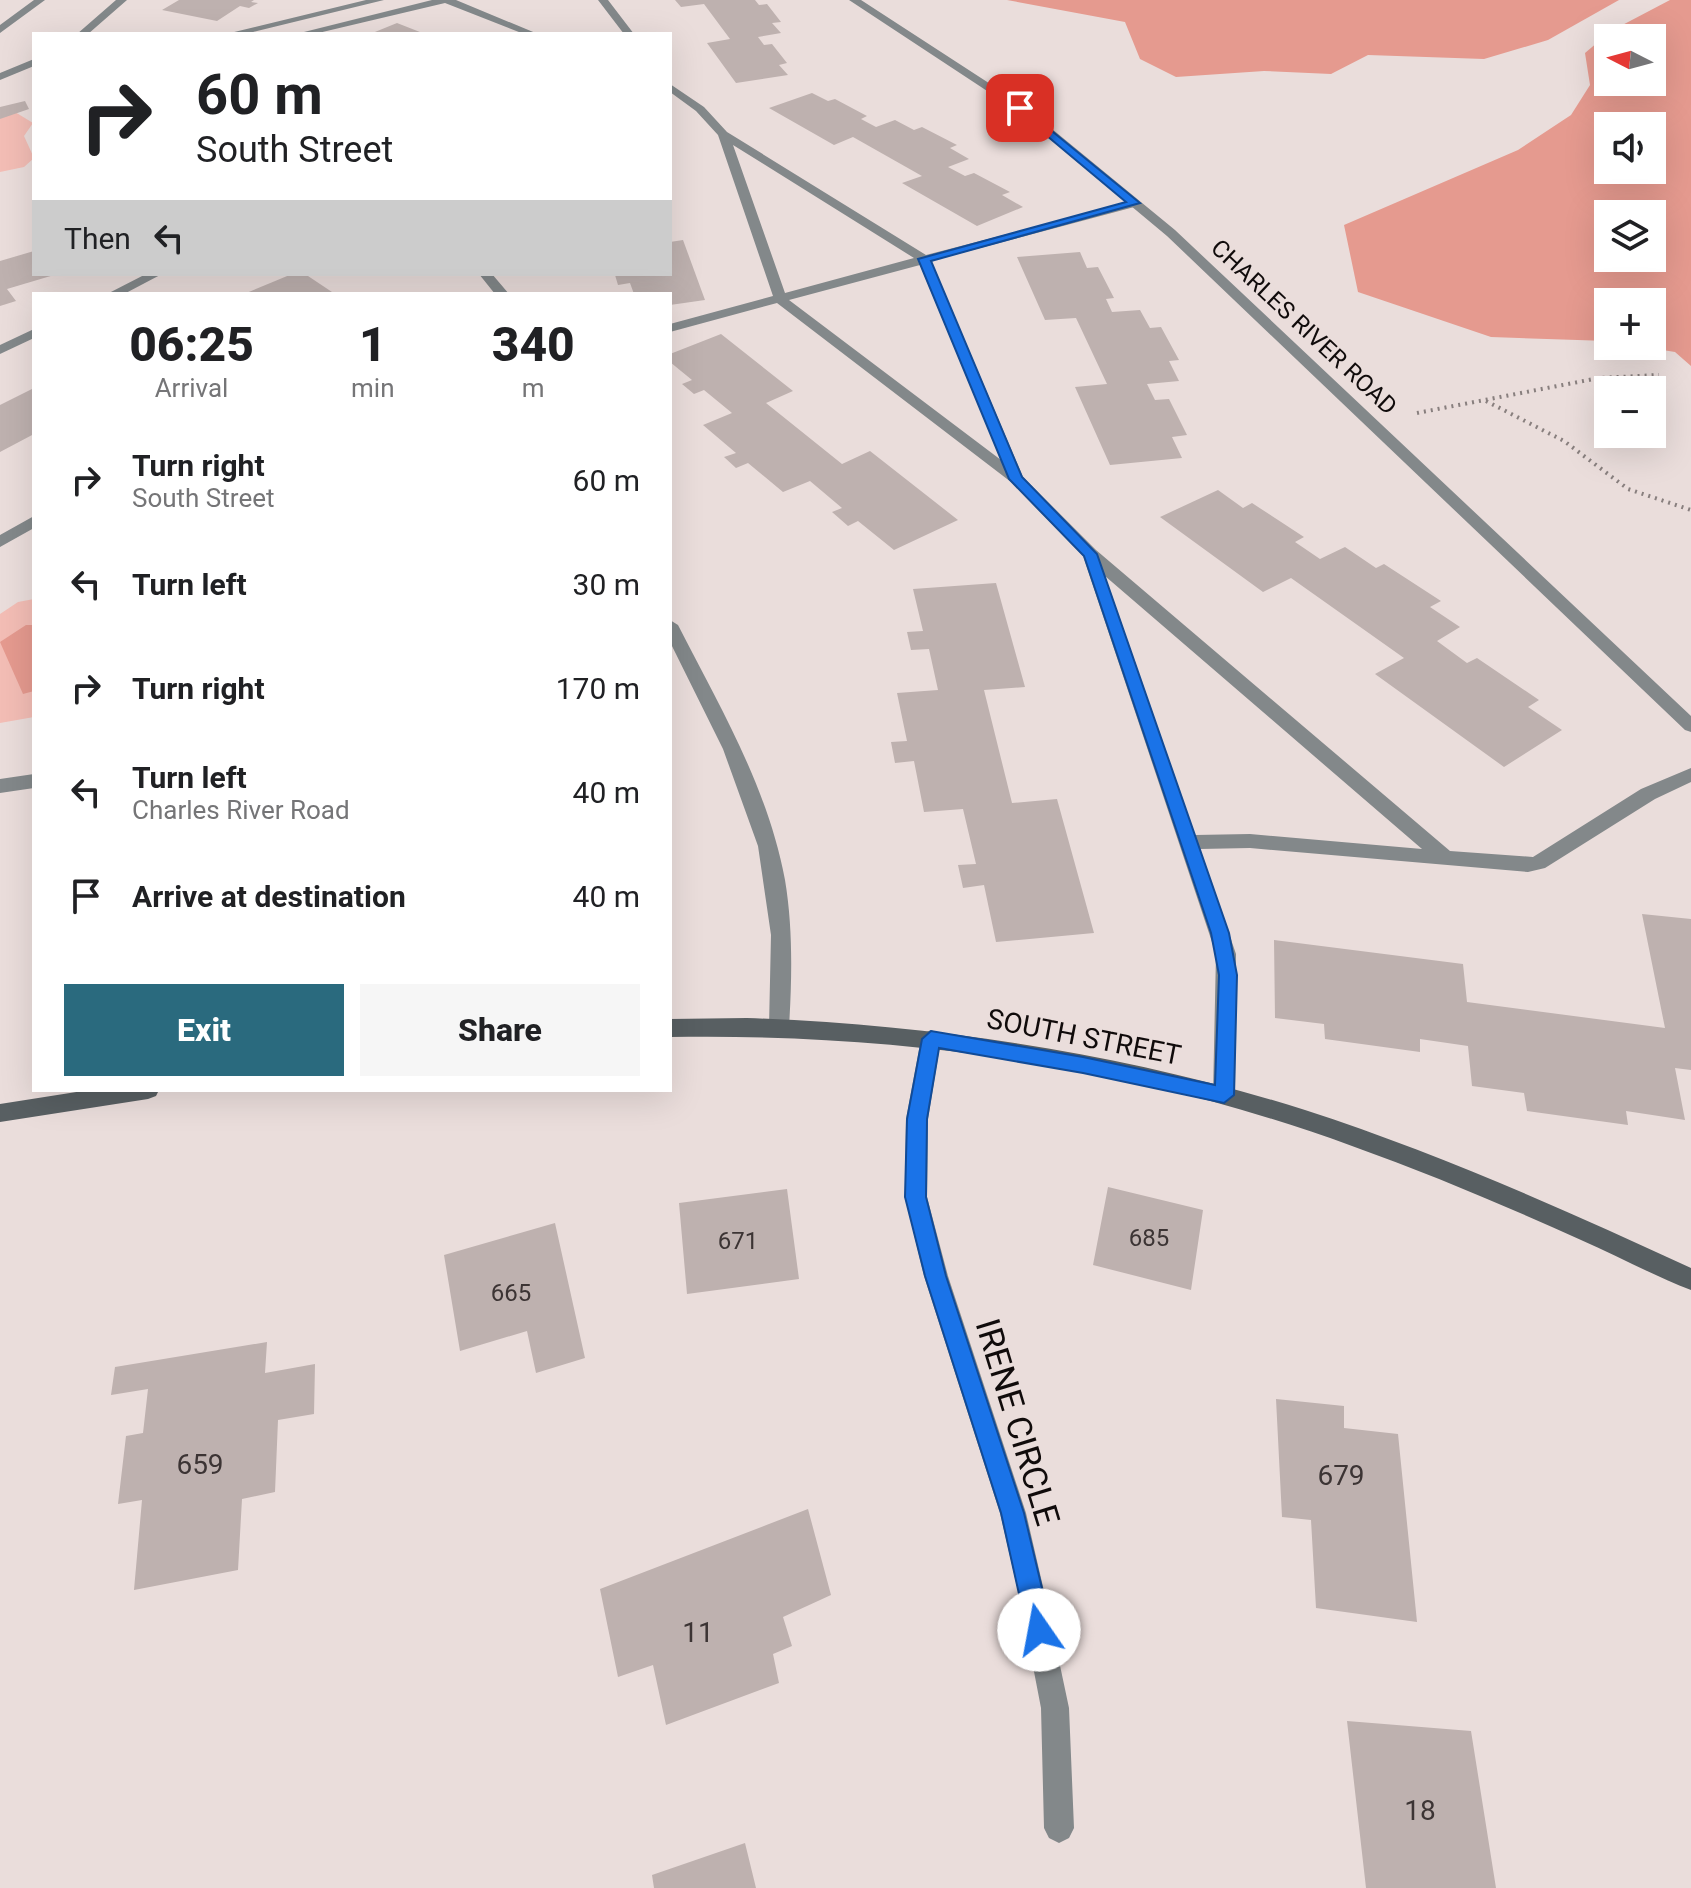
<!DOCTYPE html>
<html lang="en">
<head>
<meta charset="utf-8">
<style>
  body { margin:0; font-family:Roboto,sans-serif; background:#f6f6f6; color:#202124; height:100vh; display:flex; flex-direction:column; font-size:30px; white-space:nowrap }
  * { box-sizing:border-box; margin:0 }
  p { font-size:26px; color:#757577 }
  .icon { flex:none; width:44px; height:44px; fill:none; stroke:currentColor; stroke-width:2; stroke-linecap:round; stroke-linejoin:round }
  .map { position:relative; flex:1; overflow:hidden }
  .side { position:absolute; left:32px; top:292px; width:640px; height:800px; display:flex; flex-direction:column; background:#fff; border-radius:0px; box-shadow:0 8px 32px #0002 }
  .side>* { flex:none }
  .banner { position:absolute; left:32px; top:32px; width:640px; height:244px; border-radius:0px; box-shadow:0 8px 32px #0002; background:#fff; color:#202124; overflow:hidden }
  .needle { width:52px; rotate:276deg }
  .controls { position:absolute; left:1594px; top:24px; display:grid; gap:16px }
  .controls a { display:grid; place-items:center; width:72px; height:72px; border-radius:0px; background:#fff; box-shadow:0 8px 32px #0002; font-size:40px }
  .pin { position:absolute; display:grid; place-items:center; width:68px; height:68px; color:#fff; margin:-34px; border-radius:16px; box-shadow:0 4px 12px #0006 }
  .me { position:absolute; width:88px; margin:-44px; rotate:348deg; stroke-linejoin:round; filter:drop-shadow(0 0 6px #0008) }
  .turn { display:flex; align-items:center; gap:28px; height:168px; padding:0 32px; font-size:36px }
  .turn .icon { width:104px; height:104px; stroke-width:2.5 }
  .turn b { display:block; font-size:56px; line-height:68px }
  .then { display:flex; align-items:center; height:76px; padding:0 32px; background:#0003; gap:16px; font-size:30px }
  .eta { display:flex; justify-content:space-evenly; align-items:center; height:136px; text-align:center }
  .eta b { font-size:48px; font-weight:800; line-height:56px }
  .button { display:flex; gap:16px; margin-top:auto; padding:16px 32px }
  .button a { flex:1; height:92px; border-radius:0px; background:#2a6a7e; color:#fff; font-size:32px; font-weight:800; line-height:92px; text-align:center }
  .button a+a { background:#f6f6f6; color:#202124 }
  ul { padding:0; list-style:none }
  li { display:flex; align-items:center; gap:24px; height:104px; padding:0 32px }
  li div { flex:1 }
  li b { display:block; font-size:30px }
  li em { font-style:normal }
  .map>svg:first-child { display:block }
</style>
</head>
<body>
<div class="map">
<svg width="1691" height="1888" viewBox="0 0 1691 1888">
  <rect width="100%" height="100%" fill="#eadddb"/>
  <!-- green -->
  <path fill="#f3bdb5" d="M15,112L33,123L24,136L34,158L24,167L0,172V116Z
    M34,599V717L0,723V614L18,602Z"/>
  <!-- water -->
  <path fill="#e59a8f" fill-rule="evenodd" d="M1007,0H1619L1548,40L1484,59L1368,55L1331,74L1264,71L1176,77L1140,59L1125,22Z
    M1670,0H1691V366L1675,352L1638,346H1652V302H1608V341L1491,337L1358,292L1344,225L1518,150L1571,115L1590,85L1585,53L1611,31ZM1608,38H1652V82H1608ZM1608,126H1652V170H1608ZM1608,214H1652V258H1608Z
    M26,625H34V691L23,694L0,642Z"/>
  <!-- building -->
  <path fill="#beb1af" d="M179,0H254L251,2L258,3L249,8L240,6L217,21L162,10Z
    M675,0H755L759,5L767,4L781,22L772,23L781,33L758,37L764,45L772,44L787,63L779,65L788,75L736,83L707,43L730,39L704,4L681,7Z
    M397,23L425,34H370Z
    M812,93L828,101L835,99L867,116L861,119L876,127L895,120L914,130L922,127L957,145L950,148L969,159L948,167L965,176L974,173L1010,192L1002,195L1023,207L977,226L902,183L922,176L853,137L834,145L769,108Z
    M25,101L29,109L0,119V107Z
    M683,240L705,300L670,305V294H634L630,283L618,285L615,275L670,274V242Z
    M34,251V274L54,275L7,289L16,301L0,306V261Z
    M1080,252L1087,268L1098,267L1114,298L1106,299L1112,312L1140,310L1150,328L1161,327L1179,360L1169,361L1179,381L1147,384L1155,400L1169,399L1187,435L1172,437L1182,458L1110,465L1075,387L1107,384L1076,318L1045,320L1017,257Z
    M292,274H305L335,294H244Z
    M721,334L793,391L766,403L842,464L870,451L958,520L894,550L858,521L848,526L832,512L842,508L810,481L783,492L748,463L736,468L724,457L736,453L703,425L732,413L704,390L694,394L682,384L692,380L670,362V354Z
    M34,388V434L0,452V405Z
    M1218,490L1243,508L1252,503L1304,537L1295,542L1320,559L1345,547L1376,568L1384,564L1441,601L1430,607L1460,627L1437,641L1467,663L1477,658L1539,700L1528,707L1562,730L1504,767L1375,674L1404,658L1291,578L1263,592L1160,517Z
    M996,583L1025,687L984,690L1012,803L1057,799L1094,933L996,942L984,885L963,888L958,865L976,864L963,809L924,812L914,761L895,763L891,742L907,741L897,693L938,690L929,649L911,650L907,632L923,631L913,589Z
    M1642,914L1691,919V1070L1675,1068L1685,1120L1626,1111L1628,1125L1527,1111L1524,1093L1472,1086L1468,1046L1420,1039V1052L1325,1039L1324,1024L1275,1018L1274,940L1463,964L1467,1002L1665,1028Z
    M1108,1187L1203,1210L1191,1290L1093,1265Z
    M787,1189L799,1279L687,1294L679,1203Z
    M555,1223L585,1358L536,1373L527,1331L460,1351L444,1255Z
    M267,1342L265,1373L315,1364L314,1414L278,1420L275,1492L242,1499L238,1570L134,1590L142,1500L118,1504L126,1436L143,1433L148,1389L111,1395L115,1367Z
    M1276,1399L1344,1406V1428L1398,1434L1417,1622L1316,1608L1311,1520L1282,1517Z
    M808,1509L831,1595L783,1617L792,1646L773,1654L779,1683L666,1725L653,1665L618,1677L600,1589Z
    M1347,1721L1471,1731L1496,1888H1366Z
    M745,1843L756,1888H654L652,1875Z"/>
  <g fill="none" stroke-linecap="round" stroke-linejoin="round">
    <!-- path -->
    <path stroke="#887f7e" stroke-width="4" stroke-dasharray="2 5" stroke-linecap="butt" d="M1486,401L1564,441L1628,489L1691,510
      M1417,413L1599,378L1659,375"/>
    <!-- service -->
    <path fill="#83888a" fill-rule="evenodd" d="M34,0H45L0,33V25Z
      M366,0H384L245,34H226Z
      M432,0H456L538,34H524L445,3L314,34H296Z
      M598,0H608L634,34H624Z
      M670,84L704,107L727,132L926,255L1138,200V206L931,261L1023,477L1096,550L1450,851L1533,857L1641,789L1691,768V782L1655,799L1545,868L1528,872L1250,848L1200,849L1236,954L1235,1095L1232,1101L1224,1104L1216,1101L1213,1095L1216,954L1083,556L1011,482L777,303L670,332V324L773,296L718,135L696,111L670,92ZM733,145L914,258L785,293ZM920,265L1001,460L789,300ZM1105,576L1422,849L1250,834L1195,835Z
      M34,516V528L0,547V535Z
      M34,774V788L0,793V779Z"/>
    <!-- minor -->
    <path fill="#83888a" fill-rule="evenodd" d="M116,0H127L88,34H77Z
      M849,0H861L1024,106L1175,230L1691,716V732L1685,730L1167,236L1016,110Z
      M34,59V66L0,80V73Z
      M146,274H162L124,294H107Z
      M479,274H492L509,294H495Z
      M34,329V338L0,354V345Z
      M670,620L678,625C720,707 768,788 785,880C793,928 792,978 789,1027L786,1033L779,1036L772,1033L769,1027L771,935L758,846L723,749L670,642Z
      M931,1030L938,1033L941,1039L928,1119L927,1197L948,1276L1026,1513L1047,1604L1069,1708L1074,1828L1069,1838L1059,1843L1049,1838L1044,1828L1041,1708L1021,1604L1000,1513L924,1276L905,1197L906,1119L921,1039L924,1033Z"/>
    <!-- secondary -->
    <path fill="#585f62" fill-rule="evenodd" d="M747,1018C937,1025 1124,1053 1305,1110C1438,1153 1565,1210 1691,1268V1290C1654,1276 1618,1256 1581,1240C1506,1206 1430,1174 1352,1146C1134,1066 901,1033 670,1037V1019Z
      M89,1090H159L156,1096L148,1099L0,1122V1104Z"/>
  </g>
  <!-- route -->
  <path fill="#1a73e8" stroke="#114b97" stroke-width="2" d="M1020,105L1140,203L931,261L1022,477L1097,554L1229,933L1237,975L1234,1095L1224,1103L1083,1073L939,1048L927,1119L926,1197L946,1276L1024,1513L1052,1630L1048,1639L1039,1642L1031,1639L1027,1630L1001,1513L925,1276L905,1197L907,1119L922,1039L931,1031L1083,1057L1215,1085L1219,975L1211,933L1084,556L1009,479L918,259L1126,202L1016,110Z"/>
  <g text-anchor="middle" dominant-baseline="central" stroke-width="7" stroke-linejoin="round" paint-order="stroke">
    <!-- far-street labels -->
    <g font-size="24" fill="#100b0b" stroke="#eadddb">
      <text transform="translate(1304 327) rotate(43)">CHARLES RIVER ROAD</text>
    </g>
    <!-- number labels -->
    <g font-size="24" fill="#3c3434">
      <text x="1149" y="1238">685</text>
      <text x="738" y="1241">671</text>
      <text x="511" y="1293">665</text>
    </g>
    <!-- street labels -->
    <g font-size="28" fill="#100b0b" stroke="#eadddb">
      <text transform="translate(1084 1037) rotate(11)">SOUTH STREET</text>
    </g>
    <!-- near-number labels -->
    <g font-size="28" fill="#3c3434">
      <text x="200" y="1464">659</text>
      <text x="1341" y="1475">679</text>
      <text x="698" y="1632">11</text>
      <text x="1420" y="1810">18</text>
    </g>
    <!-- near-street labels -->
    <g font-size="34" fill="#100b0b" stroke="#eadddb">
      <text transform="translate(1018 1422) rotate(73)">IRENE CIRCLE</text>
    </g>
  </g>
</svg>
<div class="controls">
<a><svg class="needle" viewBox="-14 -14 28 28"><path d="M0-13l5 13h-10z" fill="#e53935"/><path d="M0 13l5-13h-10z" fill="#757577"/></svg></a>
<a><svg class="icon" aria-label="sound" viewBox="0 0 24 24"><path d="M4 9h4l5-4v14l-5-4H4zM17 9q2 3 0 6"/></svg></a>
<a><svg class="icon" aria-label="layers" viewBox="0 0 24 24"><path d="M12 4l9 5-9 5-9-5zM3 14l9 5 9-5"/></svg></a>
<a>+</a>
<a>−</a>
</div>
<div class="pin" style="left:1020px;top:108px;background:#d93025"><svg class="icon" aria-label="arrive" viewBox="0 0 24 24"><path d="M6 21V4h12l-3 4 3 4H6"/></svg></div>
<svg class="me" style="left:1039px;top:1630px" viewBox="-20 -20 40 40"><circle r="19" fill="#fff"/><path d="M0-13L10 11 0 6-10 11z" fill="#1a73e8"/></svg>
<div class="banner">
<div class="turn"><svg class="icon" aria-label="right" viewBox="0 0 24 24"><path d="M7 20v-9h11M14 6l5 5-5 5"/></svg><div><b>60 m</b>South Street</div></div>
<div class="then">Then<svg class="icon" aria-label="left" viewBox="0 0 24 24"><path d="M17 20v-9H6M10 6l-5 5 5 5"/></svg></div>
</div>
<section class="side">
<div class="eta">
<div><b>06:25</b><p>Arrival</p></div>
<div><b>1</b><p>min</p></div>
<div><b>340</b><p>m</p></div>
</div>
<ul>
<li><svg class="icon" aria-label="right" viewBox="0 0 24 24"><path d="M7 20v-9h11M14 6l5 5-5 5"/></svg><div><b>Turn right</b><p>South Street</p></div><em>60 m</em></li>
<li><svg class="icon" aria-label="left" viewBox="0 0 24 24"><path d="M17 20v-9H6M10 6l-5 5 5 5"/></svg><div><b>Turn left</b></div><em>30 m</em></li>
<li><svg class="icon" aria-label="right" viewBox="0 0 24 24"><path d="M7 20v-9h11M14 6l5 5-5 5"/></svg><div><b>Turn right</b></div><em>170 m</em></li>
<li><svg class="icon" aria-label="left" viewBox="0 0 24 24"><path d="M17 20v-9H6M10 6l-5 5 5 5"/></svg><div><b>Turn left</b><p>Charles River Road</p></div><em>40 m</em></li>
<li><svg class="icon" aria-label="arrive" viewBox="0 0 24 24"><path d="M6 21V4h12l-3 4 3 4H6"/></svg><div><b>Arrive at destination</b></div><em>40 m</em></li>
</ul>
<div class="button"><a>Exit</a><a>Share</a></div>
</section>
</div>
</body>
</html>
